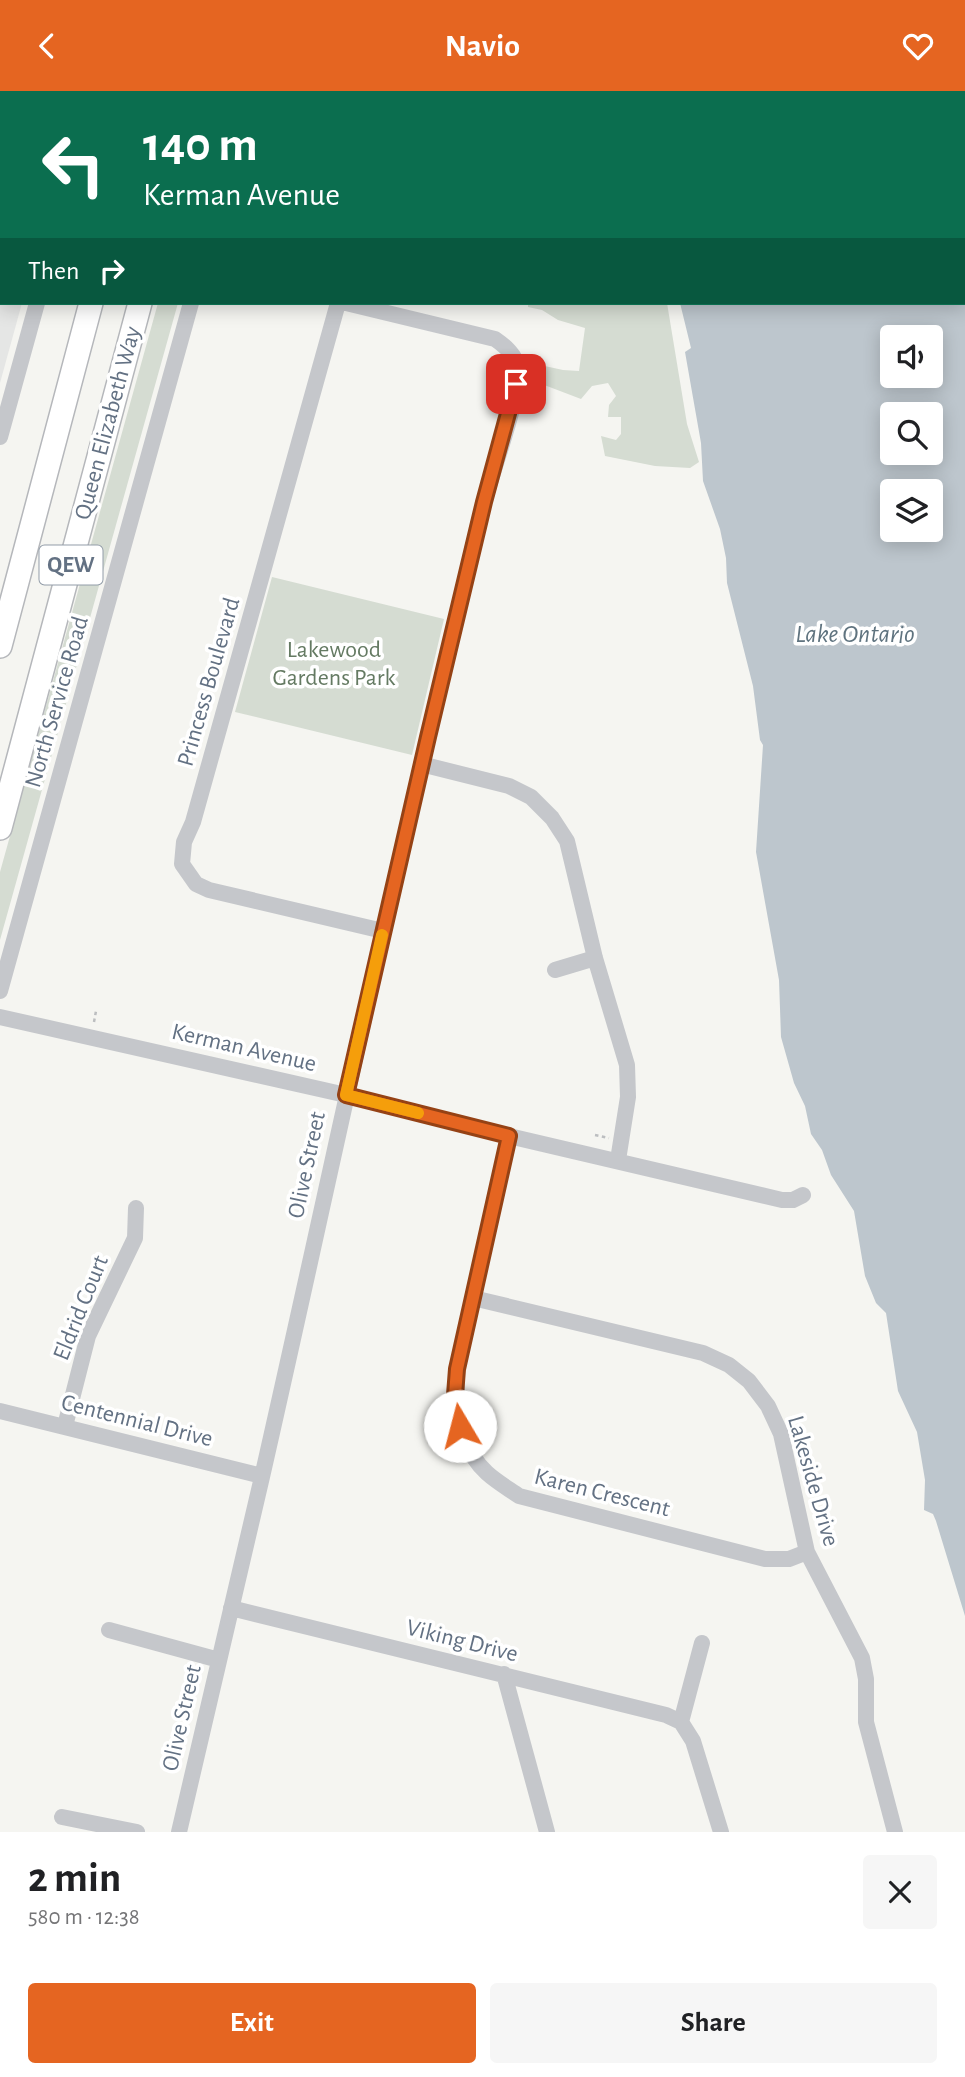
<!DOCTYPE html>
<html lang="en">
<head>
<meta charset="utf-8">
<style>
  body { margin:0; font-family:"Alegreya Sans",sans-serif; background:#f6f6f6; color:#202124; height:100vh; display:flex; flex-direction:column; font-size:26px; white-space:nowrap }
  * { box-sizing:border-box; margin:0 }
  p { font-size:23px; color:#757577 }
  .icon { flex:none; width:38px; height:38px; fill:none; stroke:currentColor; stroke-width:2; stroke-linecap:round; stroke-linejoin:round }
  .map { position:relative; height:1741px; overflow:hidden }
  .details { display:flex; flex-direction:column; background:#fff; flex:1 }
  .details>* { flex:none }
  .guide { position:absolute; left:0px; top:0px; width:966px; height:214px; box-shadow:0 4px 18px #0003; background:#0b6e4f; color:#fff; overflow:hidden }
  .buttons { position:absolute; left:880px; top:234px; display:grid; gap:14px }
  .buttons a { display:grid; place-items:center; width:63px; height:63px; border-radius:7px; background:#fff; box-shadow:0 4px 18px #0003; font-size:35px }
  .pin { position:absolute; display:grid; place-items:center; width:60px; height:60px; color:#fff; margin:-30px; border-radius:14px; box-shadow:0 4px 10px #0006 }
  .me { position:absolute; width:77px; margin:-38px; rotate:352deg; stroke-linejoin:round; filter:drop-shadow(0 0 5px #0008) }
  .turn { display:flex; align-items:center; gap:24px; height:147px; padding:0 28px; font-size:32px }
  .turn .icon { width:91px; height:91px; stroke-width:2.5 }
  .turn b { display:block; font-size:49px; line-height:60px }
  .then { display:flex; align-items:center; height:66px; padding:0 28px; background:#0003; gap:14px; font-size:26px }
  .round { display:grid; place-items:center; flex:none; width:74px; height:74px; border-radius:7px; background:#f6f6f6 }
  .head { display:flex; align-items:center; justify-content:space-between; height:119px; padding:0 28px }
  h1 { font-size:42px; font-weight:700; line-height:52px }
  .primary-button { display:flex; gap:14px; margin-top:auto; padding:14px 28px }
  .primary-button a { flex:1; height:80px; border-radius:7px; background:#e56521; color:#fff; font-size:28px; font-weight:700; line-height:80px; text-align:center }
  .primary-button a+a { background:#f6f6f6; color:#202124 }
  header { display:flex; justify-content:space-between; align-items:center; height:91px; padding:0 28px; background:#e56521; color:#fff; font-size:32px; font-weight:700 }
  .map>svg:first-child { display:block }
</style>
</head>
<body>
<header><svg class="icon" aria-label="back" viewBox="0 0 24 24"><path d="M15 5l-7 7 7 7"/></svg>Navio<svg class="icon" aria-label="heart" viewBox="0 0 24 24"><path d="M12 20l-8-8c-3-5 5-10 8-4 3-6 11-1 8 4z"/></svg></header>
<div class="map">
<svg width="965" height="1741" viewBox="0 0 965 1741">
  <rect width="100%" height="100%" fill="#f5f5f1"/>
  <!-- built -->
  <path fill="#e5e6e5" d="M0,0H79L2,2V212H22L0,292Z"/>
  <!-- green -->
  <path fill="#d5dcd2" d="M158,212H178L0,849V781Z
    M528,212H667L687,333L699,371L690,377L655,375L605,365L601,345L616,349L621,343V326H608L609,314L616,305L608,292L592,295L581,308L539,292L540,274L563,279L579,280L585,237L558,229L542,219L528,216Z
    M272,486L444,528L412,664L235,621Z"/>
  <!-- water -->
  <path fill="#bdc6cd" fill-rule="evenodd" d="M603,0H965V1525L936,1430L933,1423L924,1419L925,1389L917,1341L898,1300L886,1222L876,1212L865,1185L854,1120L831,1084L822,1059L811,1043L805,1015L794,992L781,946L779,889L756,761L763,654L760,649L753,595L727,492L726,467L720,438L703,390L701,352L685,261L691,257L680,212H964V2ZM892,247H931V285H892ZM892,324H931V362H892ZM892,401H931V439H892Z"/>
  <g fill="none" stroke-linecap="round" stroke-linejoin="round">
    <!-- highway casing -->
    <g stroke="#b5b7bb" stroke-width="26">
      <path id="highway" d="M147,2L148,0
        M196,2L197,0
        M0,555L91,212
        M0,737L140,212"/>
    </g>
    <!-- path -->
    <path stroke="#bcbec0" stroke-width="2.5" stroke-dasharray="3.5 3.5" stroke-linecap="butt" d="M94,931L96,920
      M595,1044L609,1047"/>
    <!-- minor -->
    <path stroke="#c5c7cb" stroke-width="16" d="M94,2V0
      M249,2V0
      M338,212L193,731L184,751L182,773L196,793L209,799L383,840
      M0,346L37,212
      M421,673L509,695L531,706L552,727L567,750L595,867L627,974L628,1006L618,1069
      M555,879L595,867
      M0,900L191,212
      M0,926L346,1004L509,1045L782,1109H793L803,1104
      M509,1045L457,1278C455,1314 459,1357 487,1382C497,1391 509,1398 519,1405L765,1468H789L807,1461
      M473,1207L703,1262L729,1274L749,1290L768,1315L781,1343L807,1461L862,1567L866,1588V1631L895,1741
      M0,1320L262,1385
      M65,1335L88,1245L135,1147L136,1117
      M231,1517L666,1624L681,1631L693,1650L721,1741
      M109,1539L219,1569
      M504,1583L547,1741
      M681,1631L702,1552
      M62,1726L137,1741
      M179,1741C207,1623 235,1505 262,1386C325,1109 383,831 450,555C462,505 472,454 486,405C494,376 521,302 518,277C516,264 505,255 495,248L346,212"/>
    <!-- highway -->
    <use href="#highway" stroke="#fff" stroke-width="23"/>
  </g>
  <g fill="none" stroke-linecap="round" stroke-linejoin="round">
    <!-- route casing -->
    <g stroke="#954215" stroke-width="18">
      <path id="route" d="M460,1335L455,1304L457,1278L509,1045L346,1004L428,646L484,411L516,293"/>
    </g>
    <!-- route -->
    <use href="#route" stroke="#e56521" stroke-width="12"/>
    <!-- slow -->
    <path stroke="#f59e0b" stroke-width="12" d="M382,844L346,1004L418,1022"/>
  </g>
  <g text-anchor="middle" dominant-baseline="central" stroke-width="7" stroke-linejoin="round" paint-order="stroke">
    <!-- shield labels -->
    <rect fill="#fff" stroke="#929ca8" stroke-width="2" x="39.5" y="454.5" width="63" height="39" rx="5"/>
    <g font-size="23" font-weight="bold" fill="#637183">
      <text x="71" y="474">QEW</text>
    </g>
    <!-- street labels -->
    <g font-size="24" fill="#637183" stroke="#fff">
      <text transform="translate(108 332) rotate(-75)">Queen Elizabeth Way</text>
      <text transform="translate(209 591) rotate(-74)">Princess Boulevard</text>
      <text transform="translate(57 611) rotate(-74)">North Service Road</text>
      <text transform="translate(244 957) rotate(13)">Kerman Avenue</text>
      <text transform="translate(307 1074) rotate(-78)">Olive Street</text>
      <text transform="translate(81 1217) rotate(-68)">Eldrid Court</text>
      <text transform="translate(137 1330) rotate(14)">Centennial Drive</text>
      <text transform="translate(813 1390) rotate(74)">Lakeside Drive</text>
      <text transform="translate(602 1402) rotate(14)">Karen Crescent</text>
      <text transform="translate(462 1550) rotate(14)">Viking Drive</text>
      <text transform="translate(182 1627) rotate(-77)">Olive Street</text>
    </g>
    <!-- park labels -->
    <g font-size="24" fill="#647a62" stroke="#fff">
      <text x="334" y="559">Lakewood<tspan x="334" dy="28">Gardens Park</tspan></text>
    </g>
    <!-- water labels -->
    <g font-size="26" font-style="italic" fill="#5f737f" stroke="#fff">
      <text x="855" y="543">Lake Ontario</text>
    </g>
  </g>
</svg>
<div class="buttons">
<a><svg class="icon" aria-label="sound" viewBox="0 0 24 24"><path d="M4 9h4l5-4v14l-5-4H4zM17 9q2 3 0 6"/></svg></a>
<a><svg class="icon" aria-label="search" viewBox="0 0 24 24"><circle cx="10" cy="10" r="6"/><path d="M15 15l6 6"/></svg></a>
<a><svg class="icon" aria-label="layers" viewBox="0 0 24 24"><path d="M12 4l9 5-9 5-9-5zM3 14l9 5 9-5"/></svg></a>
</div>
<div class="pin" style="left:516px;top:293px;background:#d93025"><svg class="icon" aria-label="arrive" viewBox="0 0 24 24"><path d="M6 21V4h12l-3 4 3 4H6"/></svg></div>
<svg class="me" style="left:460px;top:1335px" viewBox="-20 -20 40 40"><circle r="19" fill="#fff"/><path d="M0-13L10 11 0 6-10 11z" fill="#e56521"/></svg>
<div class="guide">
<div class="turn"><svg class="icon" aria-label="left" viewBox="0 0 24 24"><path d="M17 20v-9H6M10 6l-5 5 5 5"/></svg><div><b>140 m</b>Kerman Avenue</div></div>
<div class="then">Then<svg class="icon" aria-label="right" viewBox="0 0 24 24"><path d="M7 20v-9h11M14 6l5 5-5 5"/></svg></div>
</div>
</div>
<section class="details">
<div class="head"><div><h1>2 min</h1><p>580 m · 12:38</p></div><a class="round"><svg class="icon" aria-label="close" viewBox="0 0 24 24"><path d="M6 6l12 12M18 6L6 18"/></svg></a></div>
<div class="primary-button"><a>Exit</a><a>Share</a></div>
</section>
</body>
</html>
